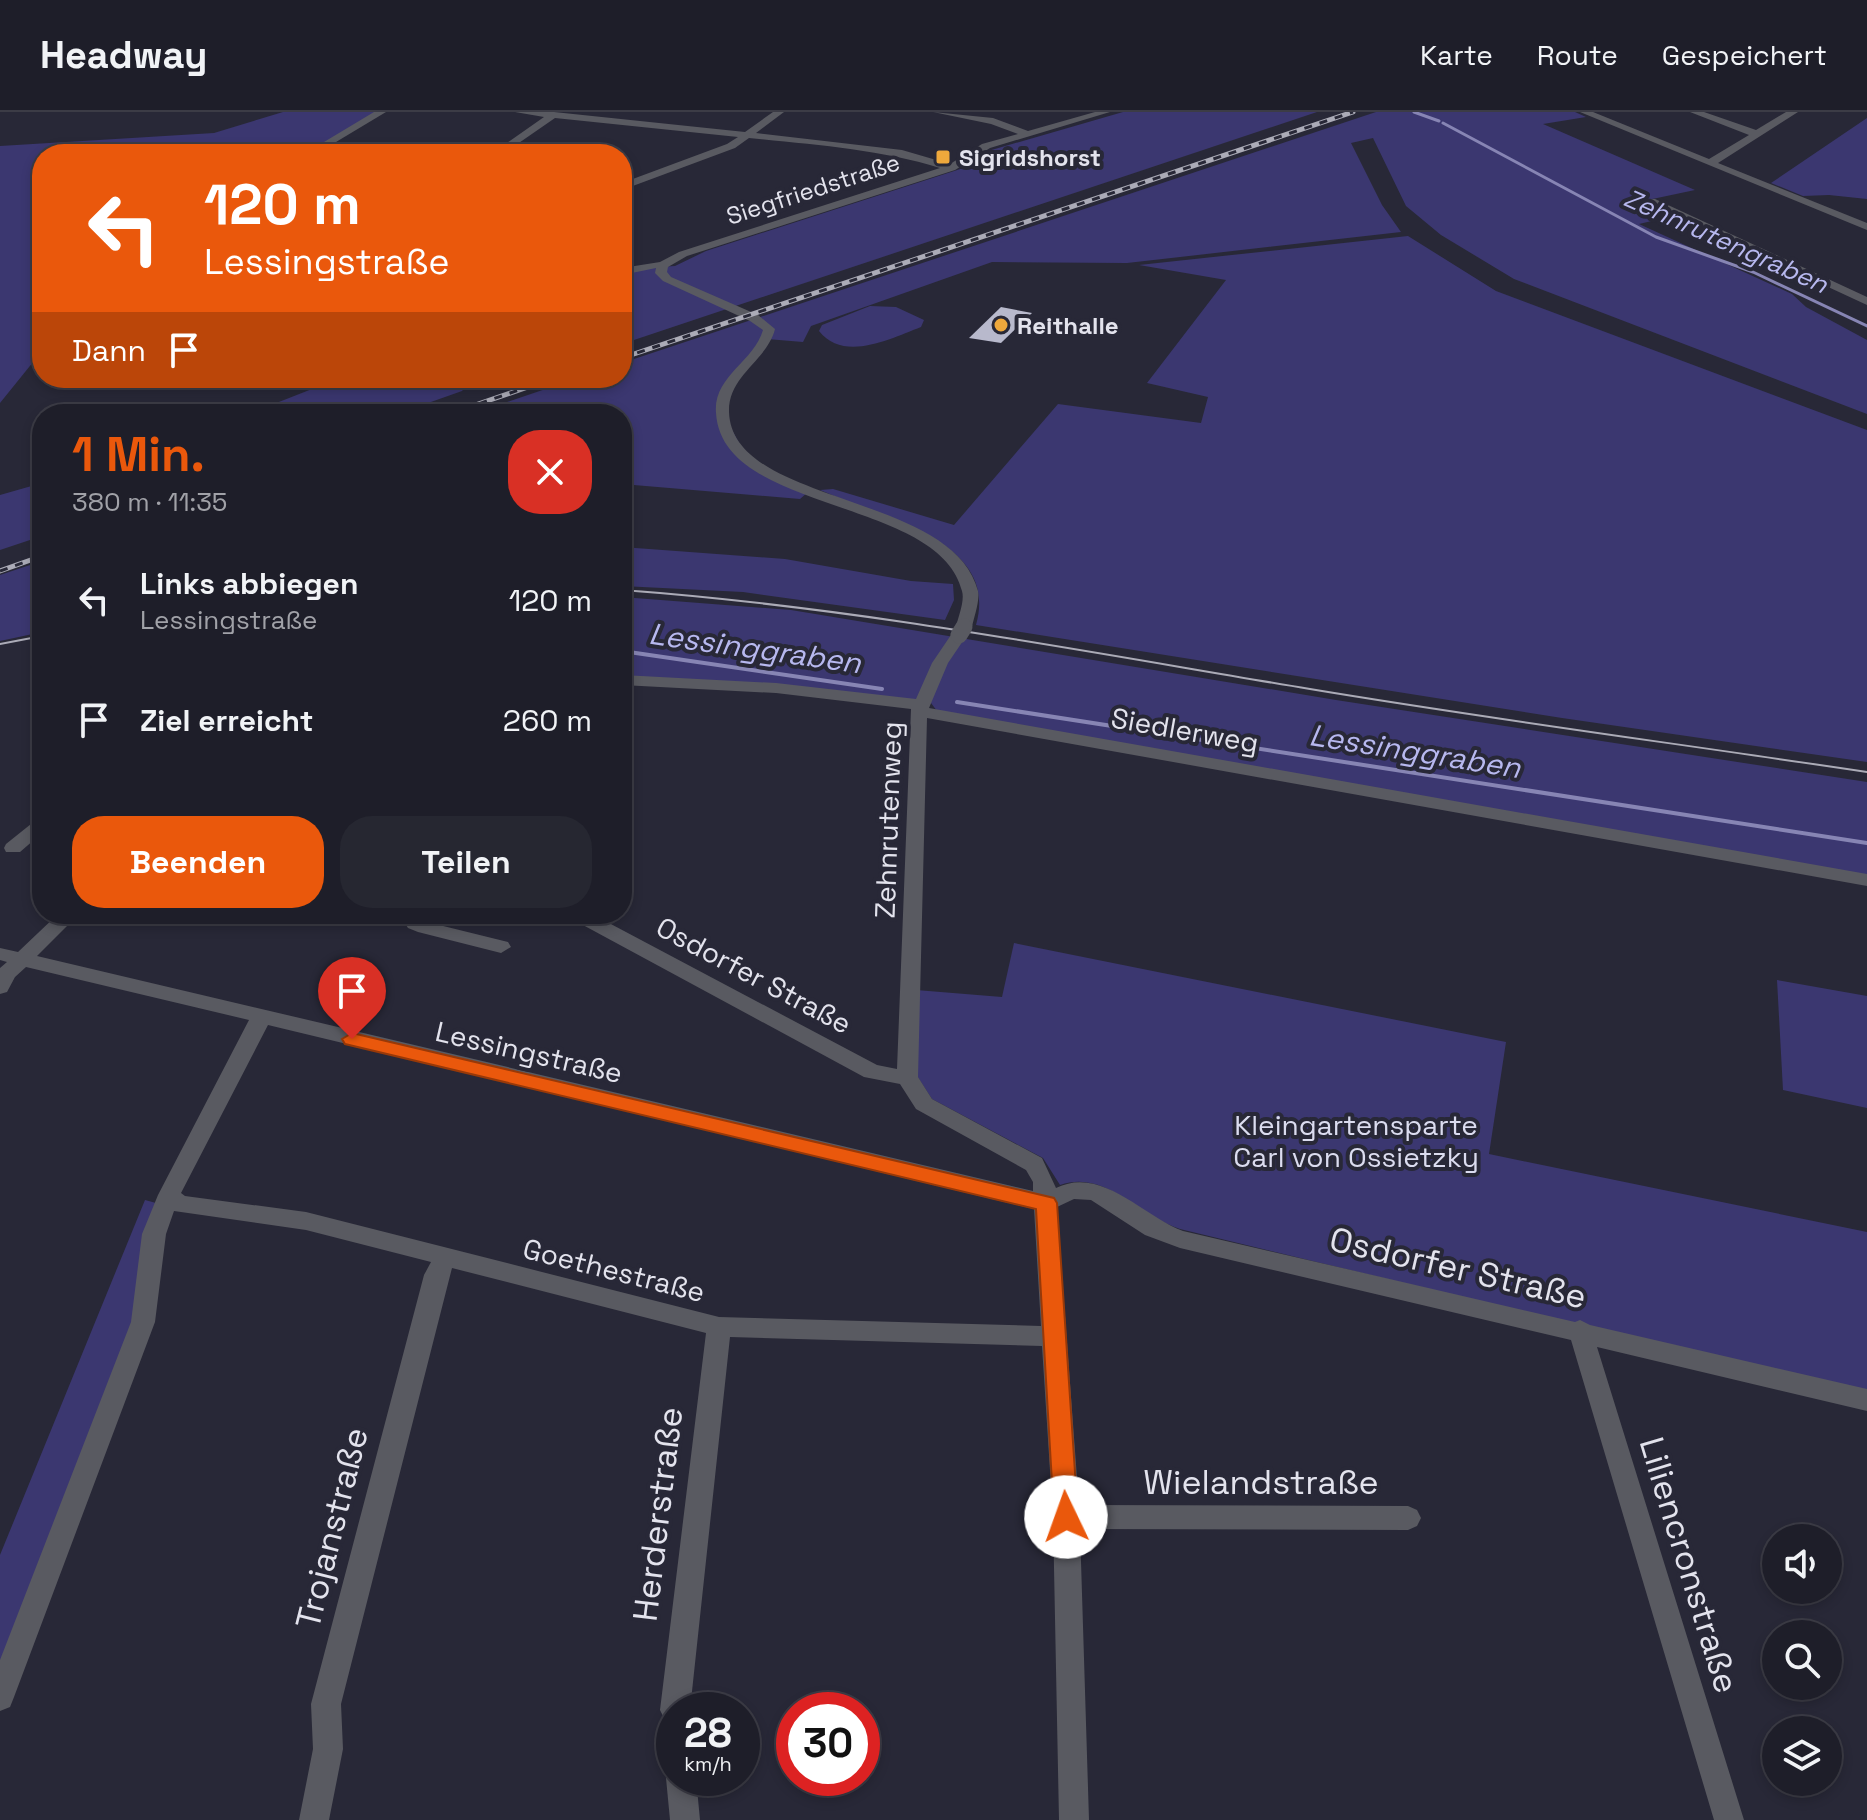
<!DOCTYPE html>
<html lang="de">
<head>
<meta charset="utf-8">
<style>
  body { margin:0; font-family:"Space Grotesk",sans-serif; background:#262731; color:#f1f3f6; height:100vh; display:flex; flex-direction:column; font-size:30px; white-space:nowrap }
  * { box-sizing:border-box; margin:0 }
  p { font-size:26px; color:#a1a2a8 }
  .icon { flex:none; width:44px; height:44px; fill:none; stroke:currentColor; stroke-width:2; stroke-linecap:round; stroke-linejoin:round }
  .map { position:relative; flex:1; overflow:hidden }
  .side { position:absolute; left:32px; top:292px; width:600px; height:520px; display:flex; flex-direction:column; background:#1e1e29; border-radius:32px; box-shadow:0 4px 12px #0003,0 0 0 2px #3c3c46 }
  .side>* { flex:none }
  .top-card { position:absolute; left:32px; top:32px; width:600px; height:244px; border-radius:32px; box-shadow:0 4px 12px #0003,0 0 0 2px #3c3c46; background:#ea580c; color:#fff; overflow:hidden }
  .fabs { position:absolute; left:1762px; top:1412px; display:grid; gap:16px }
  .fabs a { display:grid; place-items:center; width:80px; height:80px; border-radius:50%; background:#1e1e29; box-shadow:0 4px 12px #0003,0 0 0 2px #3c3c46; font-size:40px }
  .speed { position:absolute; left:656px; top:1580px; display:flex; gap:16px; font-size:40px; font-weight:700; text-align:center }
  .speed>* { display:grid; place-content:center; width:104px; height:104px; border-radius:50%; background:#1e1e29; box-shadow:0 4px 12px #0003,0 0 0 2px #3c3c46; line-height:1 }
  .speed small { font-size:20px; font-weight:400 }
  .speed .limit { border:12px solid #d22; background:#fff; color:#111 }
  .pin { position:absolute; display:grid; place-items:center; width:68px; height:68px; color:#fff; margin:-82px -34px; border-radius:50% 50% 50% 0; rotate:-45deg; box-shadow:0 0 8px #0007 }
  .pin .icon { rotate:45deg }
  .me { position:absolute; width:88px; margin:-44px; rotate:357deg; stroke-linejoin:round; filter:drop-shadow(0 0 6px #0008) }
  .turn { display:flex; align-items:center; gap:28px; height:168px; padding:0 40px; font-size:36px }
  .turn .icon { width:104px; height:104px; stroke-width:2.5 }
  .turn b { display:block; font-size:56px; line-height:68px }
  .then { display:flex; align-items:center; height:76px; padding:0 40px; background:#0003; gap:16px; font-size:30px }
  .round { display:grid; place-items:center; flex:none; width:84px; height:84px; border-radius:32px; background:#262731 }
  .summary { display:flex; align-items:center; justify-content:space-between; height:136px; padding:0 40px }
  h1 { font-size:48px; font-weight:700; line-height:60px; color:#ea580c }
  .cta { display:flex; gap:16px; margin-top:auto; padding:16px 40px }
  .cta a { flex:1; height:92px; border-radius:32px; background:#ea580c; color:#fff; font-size:32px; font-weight:700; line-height:92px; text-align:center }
  .cta a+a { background:#262731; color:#f1f3f6 }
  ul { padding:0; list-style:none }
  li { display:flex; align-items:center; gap:24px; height:120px; padding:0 40px }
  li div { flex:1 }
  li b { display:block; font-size:30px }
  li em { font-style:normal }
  header { display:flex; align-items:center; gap:48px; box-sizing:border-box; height:112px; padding:0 40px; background:#1e1e29; border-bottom:2px solid #3c3c46 }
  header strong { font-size:38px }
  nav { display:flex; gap:44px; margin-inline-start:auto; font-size:28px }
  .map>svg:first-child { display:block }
</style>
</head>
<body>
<header>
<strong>Headway</strong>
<nav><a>Karte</a><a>Route</a><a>Gespeichert</a></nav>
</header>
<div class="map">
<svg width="1867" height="1708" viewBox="0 0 1867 1708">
  <rect width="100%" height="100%" fill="#282837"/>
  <!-- green -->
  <path fill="#3b3770" d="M283,0H377L306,42H42V239L0,291V34L214,21Z
    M1123,0H1317L622,232V163L643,156L675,154L706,139L979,51L988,39Z
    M1376,0H1575L1586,5L1543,12L1695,78L1643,89L1677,103L1639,112L1792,182L1806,195L1867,228V302L1514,167L1441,123L1406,94L1373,26L1351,31L1382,93L1401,120L1127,151L992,150L811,214L803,230L767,227L747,247L721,298L750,351L808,380L800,387L622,372V302H472L578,266H622V251Z
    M1867,6V87L1829,83L1803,84L1771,71Z
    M1408,124L1496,179L1867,318V650L1562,606L976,513C988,470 965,445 930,424L820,378L833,377L954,413L1058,292L1201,311L1208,285L1147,271L1226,168L1139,153Z
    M870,194L896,195L924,208L921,215C892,226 844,251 819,219L822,213Z
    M340,266H440L466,274L462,279L397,302H248Z
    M42,371V424L0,438V383Z
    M622,435L785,447L911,469L953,472L954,488L945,508L743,480L622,474Z
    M42,449V520L0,529V463Z
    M622,485L791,498L1336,588L1867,670V765L937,599L931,591L622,566Z
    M1014,831L1506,930L1489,1042L1867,1120V1283L1180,1117C1137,1103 1105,1057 1060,1073L1043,1046L932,987L917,964L916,878L1002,885Z
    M1777,868L1867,884V996L1783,978Z
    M145,1088L156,1091L134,1212L0,1560V1443Z"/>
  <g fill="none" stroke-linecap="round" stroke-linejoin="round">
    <!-- stream-far1 -->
    <path stroke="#8785b4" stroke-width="3" d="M1414,0L1439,9
      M1443,11L1656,125L1753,160L1867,214"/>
    <!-- stream -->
    <path stroke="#8785b4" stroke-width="4" d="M622,539L882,577
      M957,590L1867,731"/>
  </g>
  <!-- building -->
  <path fill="#b8b9cc" d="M1001,195L1032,201L1001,231L969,226Z"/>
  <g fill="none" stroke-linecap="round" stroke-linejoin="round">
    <!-- minor -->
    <path fill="#595a61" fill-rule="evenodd" d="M374,0H386L316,42H304Z
      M515,0H554L745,20L773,0H784L756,21L902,38L950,52L982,32L1018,22L991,12L933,0L993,6L1028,19L1095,0H1110L990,36L955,58L687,144L668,155L667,160L671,165L758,203L775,217C767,249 728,263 729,300C732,394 953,380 978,479C980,489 974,505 972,515L965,520L967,523L948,551L929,596L1867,762V774L927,606L918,965L932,987L1042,1046L1056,1076C1101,1053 1143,1104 1183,1119L1575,1210L1580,1208L1590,1213L1867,1277V1299L1597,1235L1744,1708H1714L1571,1228L1180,1136L1145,1123L1091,1088L1074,1087L1057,1095L1079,1393L1408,1394L1417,1398L1421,1406L1417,1414L1408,1418L1080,1417L1089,1708H1059L1053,1405L1042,1234L730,1225L690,1598H674V1611L665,1608L660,1598L706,1221L452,1156L341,1592L343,1637L329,1708H299L313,1637L311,1592L424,1163L431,1150L306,1118L174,1099L166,1122L155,1210L14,1585L10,1595L0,1599V1548L131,1210L142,1122L158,1083L249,908L26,855L15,865L7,880L0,882V856L7,850L0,848V836L18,840L58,802H79L37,844L1033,1079V1070L1026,1058L916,997L900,972L864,965L570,806L567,802H592L877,953L897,957L911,597L776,581L622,573V563L776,571L916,587L932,551L953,520L958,518L956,515C958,505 965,489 962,479C939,385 722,402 716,301C713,264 754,250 763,218L750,209L663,169L655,161L656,156L622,163V156L660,150L679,140L940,56C878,37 814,33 749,26L735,36L622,78V71L727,32L738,25L555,6L503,42H491L544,5ZM268,913L1034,1097L1041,1214L719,1205L306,1100L185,1084L181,1081Z
      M1580,0H1593L1709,47L1749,23L1690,0H1704L1756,18L1786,0H1798L1718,51L1867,111V118Z
      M1647,87H1655L1867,185V193L1647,91Z
      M102,266H120L95,277L89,273Z
      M42,707V721L20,740H6L4,736L6,732L36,708Z
      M399,802H419L422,808L431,811L508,830L511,835L501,841L418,820L408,816Z
      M674,1654V1666H696L700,1708H670L666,1666Z"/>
    <!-- tram -->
    <path stroke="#ababb7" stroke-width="2" d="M622,478C854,495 1081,539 1310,577C1495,608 1681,632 1867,660
      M0,532L42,524"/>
    <!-- rail casing -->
    <g stroke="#ababb7" stroke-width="5">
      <path id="rail" d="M622,246L1353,0
        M449,302L554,266
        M0,459L42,444"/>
    </g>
    <!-- rail -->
    <use href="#rail" stroke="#282837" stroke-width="3" stroke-dasharray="8" stroke-linecap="butt"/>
    <!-- minor-bridge -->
    <path stroke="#595a61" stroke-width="17" d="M959,523L964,515"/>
  </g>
  <!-- route -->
  <path fill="#ea580c" stroke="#983908" stroke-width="2" d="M352,921L1054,1086L1057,1091L1078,1405L1074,1412L1066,1415L1057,1412L1054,1405L1036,1097L345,932L342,927Z"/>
  <!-- markers -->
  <g fill="#eea83c" stroke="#282837" stroke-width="3">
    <rect x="935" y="37" width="16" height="16" rx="4"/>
    <circle cx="1001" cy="213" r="8"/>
  </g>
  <g text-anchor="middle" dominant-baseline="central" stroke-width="8" stroke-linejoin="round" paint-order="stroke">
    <!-- far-poi labels -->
    <g font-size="24" font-weight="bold" fill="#e3e3ed" stroke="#282837" text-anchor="start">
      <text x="959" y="45">Sigridshorst</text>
      <text x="1017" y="213">Reithalle</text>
    </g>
    <!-- far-street labels -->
    <g font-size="24" fill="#e3e3ed" stroke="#282837">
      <text transform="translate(813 77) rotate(-18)">Siegfriedstraße</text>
    </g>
    <!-- far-water labels -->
    <g font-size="26" font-style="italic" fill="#b7b8ef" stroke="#282837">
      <text transform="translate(1726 129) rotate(24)">Zehnrutengraben</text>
    </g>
    <!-- street labels -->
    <g font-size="28" fill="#e3e3ed" stroke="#282837">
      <text transform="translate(1185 618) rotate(10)">Siedlerweg</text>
      <text transform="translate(888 708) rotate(-88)">Zehnrutenweg</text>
      <text transform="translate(754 863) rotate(28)">Osdorfer Straße</text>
      <text transform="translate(529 940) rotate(13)">Lessingstraße</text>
      <text transform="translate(614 1158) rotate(14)">Goethestraße</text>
    </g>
    <!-- park labels -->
    <g font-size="28" fill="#dbdcef" stroke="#282837">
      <text x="1356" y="1013">Kleingartensparte<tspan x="1356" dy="32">Carl von Ossietzky</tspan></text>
    </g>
    <!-- water labels -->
    <g font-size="30" font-style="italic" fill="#b7b8ef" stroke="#282837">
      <text transform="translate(755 536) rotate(8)">Lessinggraben</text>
      <text transform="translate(1415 639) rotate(9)">Lessinggraben</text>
    </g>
    <!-- near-street labels -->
    <g font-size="34" fill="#e3e3ed" stroke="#282837">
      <text transform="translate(1458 1156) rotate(13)">Osdorfer Straße</text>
      <text x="1261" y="1370">Wielandstraße</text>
      <text transform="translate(658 1402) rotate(-83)">Herderstraße</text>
      <text transform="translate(332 1416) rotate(-76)">Trojanstraße</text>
      <text transform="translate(1689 1453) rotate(73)">Liliencronstraße</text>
    </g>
  </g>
</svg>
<div class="fabs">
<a><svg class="icon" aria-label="sound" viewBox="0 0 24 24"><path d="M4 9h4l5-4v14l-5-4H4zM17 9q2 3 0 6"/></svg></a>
<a><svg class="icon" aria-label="search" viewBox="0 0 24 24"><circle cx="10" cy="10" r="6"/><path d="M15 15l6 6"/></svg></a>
<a><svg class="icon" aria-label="layers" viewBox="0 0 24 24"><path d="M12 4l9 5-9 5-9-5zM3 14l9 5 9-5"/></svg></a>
</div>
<div class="speed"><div>28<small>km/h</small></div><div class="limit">30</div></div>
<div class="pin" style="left:352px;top:927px;background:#d93025"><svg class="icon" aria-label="arrive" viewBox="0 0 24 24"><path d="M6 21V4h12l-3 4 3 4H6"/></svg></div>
<svg class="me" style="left:1066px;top:1405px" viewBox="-20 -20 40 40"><circle r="19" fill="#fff"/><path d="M0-13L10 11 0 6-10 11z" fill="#ea580c"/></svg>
<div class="top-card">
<div class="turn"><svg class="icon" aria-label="left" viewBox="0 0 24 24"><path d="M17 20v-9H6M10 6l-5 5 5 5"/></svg><div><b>120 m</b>Lessingstraße</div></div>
<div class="then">Dann<svg class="icon" aria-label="arrive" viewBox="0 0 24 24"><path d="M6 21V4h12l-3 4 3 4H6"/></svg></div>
</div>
<section class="side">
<div class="summary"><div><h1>1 Min.</h1><p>380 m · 11:35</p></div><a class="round" style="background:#d93025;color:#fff"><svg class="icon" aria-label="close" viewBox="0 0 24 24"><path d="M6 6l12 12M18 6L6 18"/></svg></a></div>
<ul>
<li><svg class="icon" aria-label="left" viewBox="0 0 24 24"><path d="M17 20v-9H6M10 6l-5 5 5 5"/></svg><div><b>Links abbiegen</b><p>Lessingstraße</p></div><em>120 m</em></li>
<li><svg class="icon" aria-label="arrive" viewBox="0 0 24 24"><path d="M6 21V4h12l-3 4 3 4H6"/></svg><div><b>Ziel erreicht</b></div><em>260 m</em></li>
</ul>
<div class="cta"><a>Beenden</a><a>Teilen</a></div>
</section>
</div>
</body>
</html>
